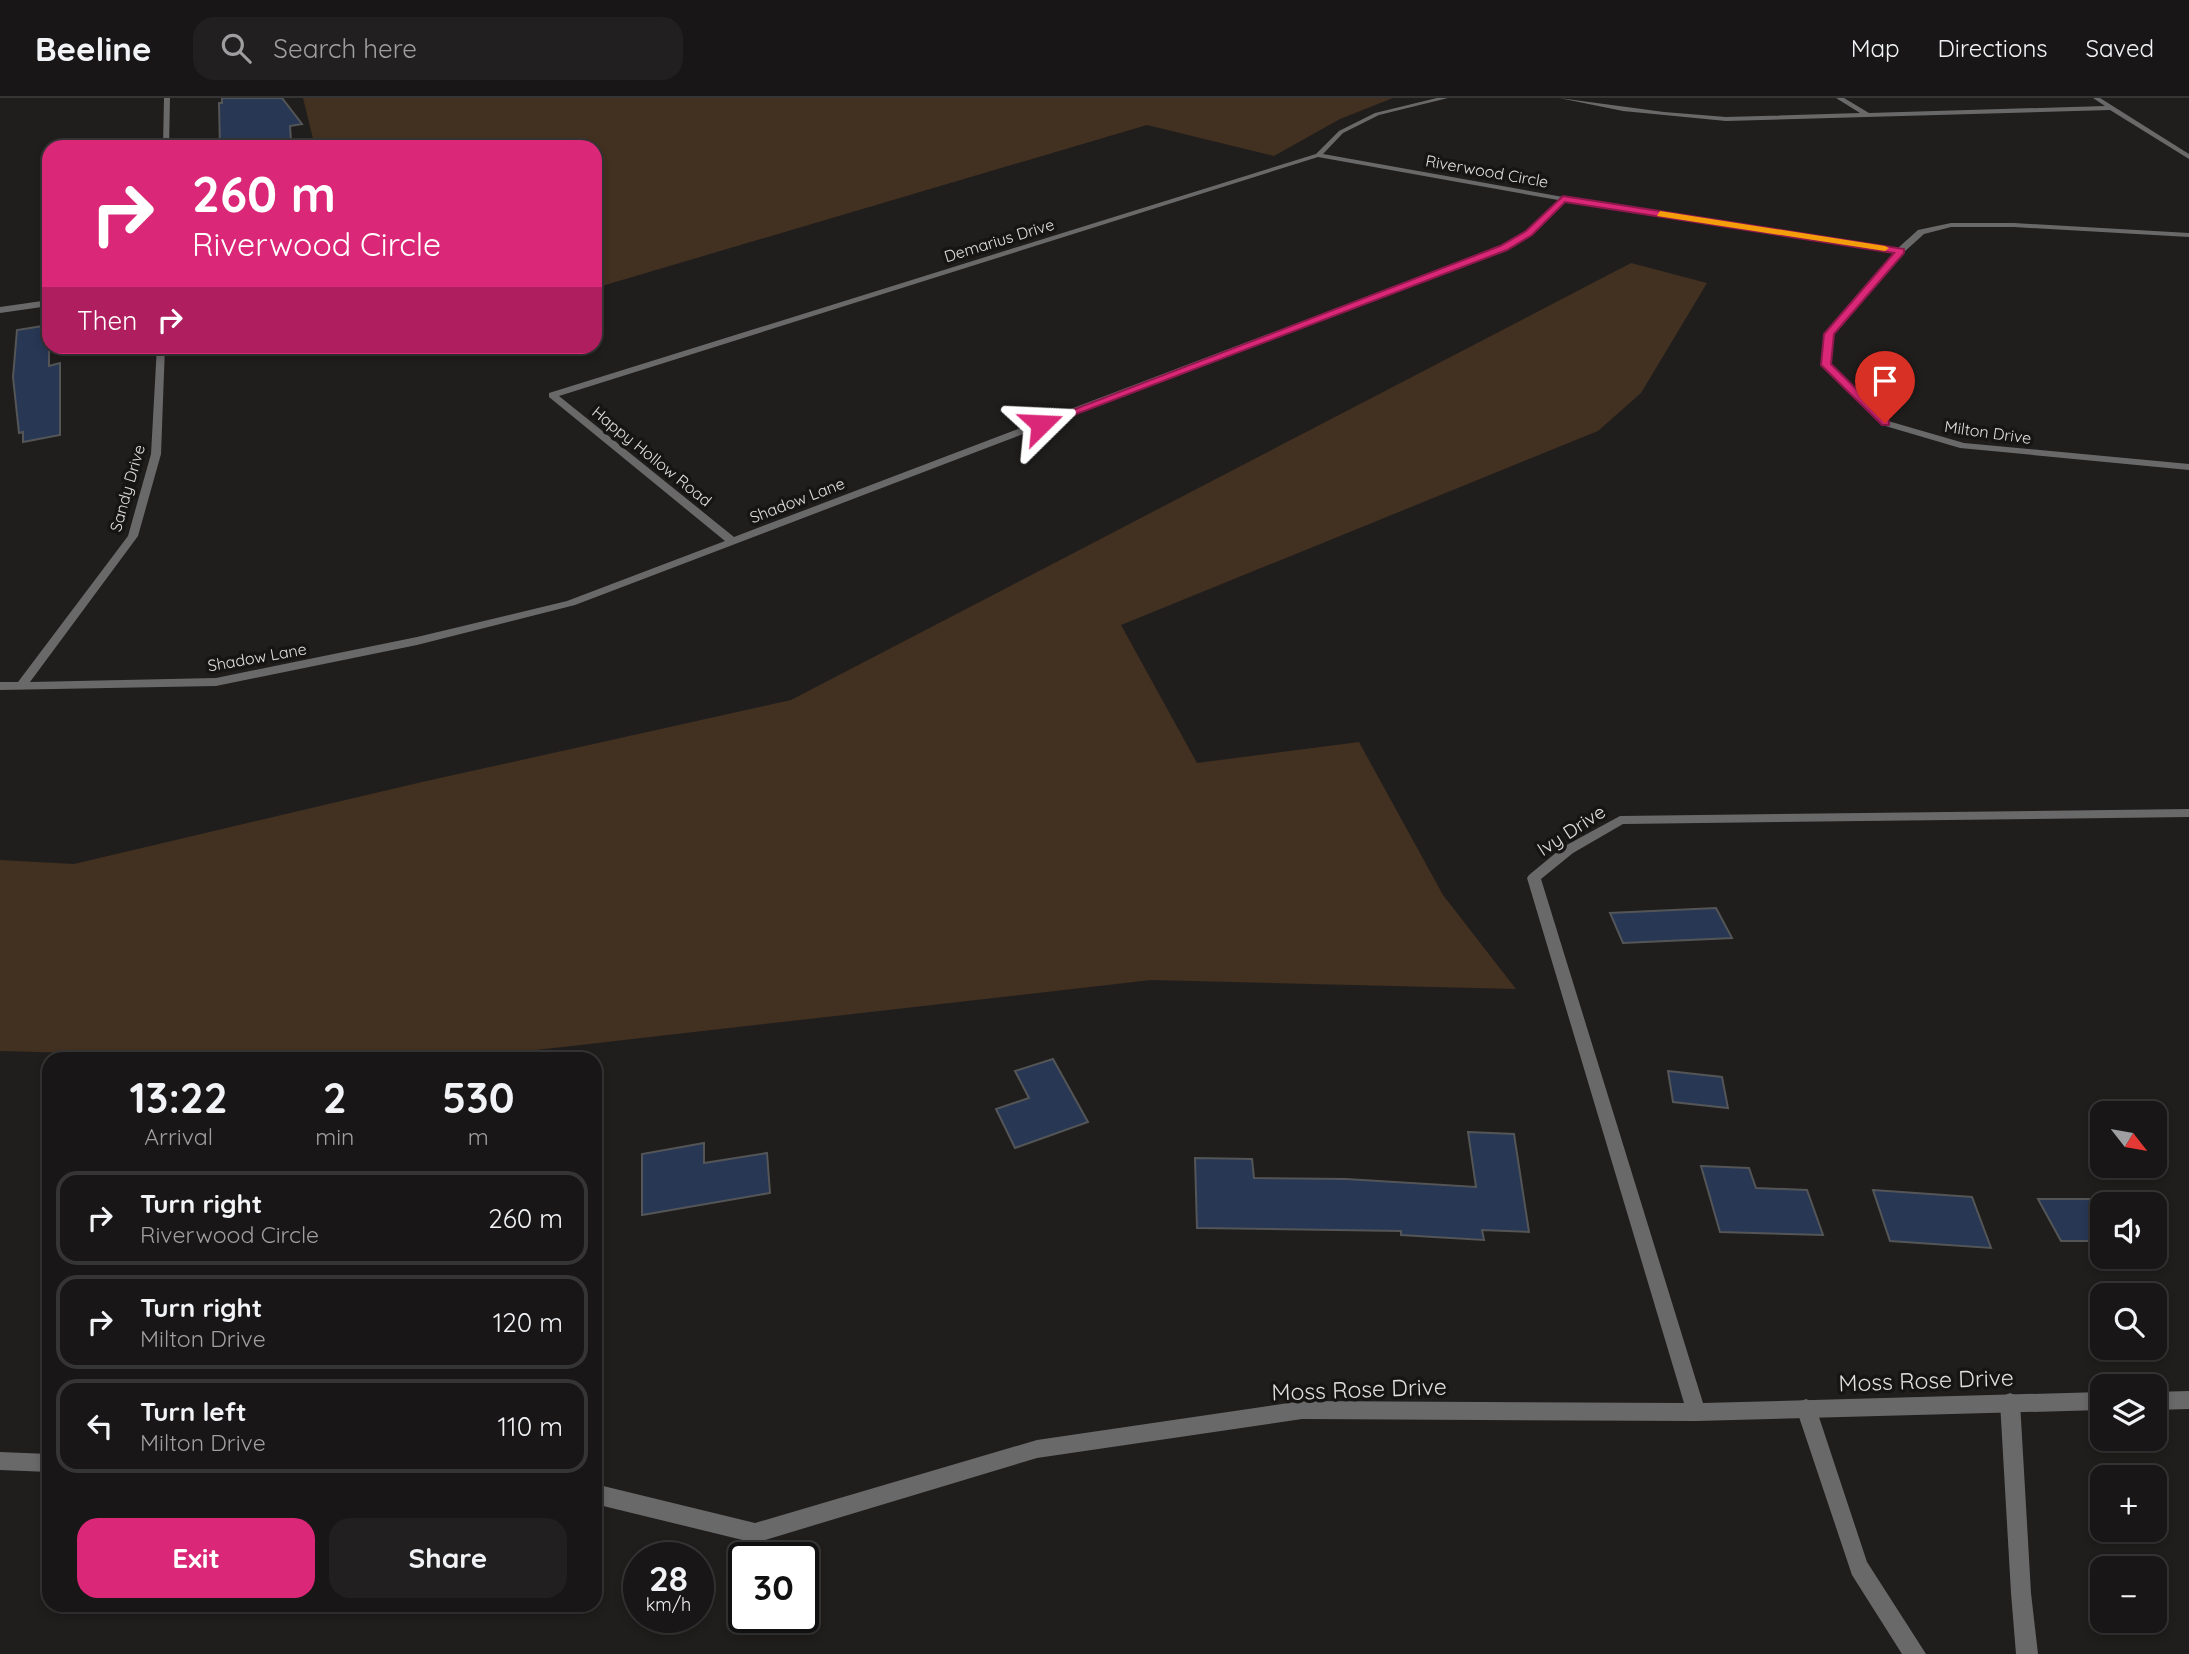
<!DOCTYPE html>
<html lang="en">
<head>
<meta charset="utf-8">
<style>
  body { margin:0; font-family:Quicksand,sans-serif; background:#211f1f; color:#f1f3f6; height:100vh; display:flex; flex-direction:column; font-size:26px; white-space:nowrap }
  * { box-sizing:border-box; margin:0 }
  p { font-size:23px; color:#9f9fa1 }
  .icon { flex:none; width:38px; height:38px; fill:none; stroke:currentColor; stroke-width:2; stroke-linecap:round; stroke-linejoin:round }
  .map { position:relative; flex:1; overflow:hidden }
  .drawer { position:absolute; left:42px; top:954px; width:560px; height:560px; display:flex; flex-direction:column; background:#181616; border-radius:21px; box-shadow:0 4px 10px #0003,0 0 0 2px #363535 }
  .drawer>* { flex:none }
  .guide { position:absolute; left:42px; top:42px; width:560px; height:214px; border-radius:21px; box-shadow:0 4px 10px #0003,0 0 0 2px #363535; background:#db2777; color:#fff; overflow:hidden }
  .needle { width:46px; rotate:121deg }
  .fabs { position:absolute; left:2090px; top:1003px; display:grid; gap:14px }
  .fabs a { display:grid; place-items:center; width:77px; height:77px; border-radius:14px; background:#181616; box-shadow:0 4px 10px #0003,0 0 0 2px #363535; font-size:35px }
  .speed { position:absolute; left:623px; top:1444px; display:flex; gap:14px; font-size:35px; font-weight:700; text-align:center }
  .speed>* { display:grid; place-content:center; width:91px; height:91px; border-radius:50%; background:#181616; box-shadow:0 4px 10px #0003,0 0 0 2px #363535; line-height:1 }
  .speed small { font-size:18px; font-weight:400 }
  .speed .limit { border:4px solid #111; border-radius:10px; background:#fff; color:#111 }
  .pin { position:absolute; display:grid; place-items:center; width:60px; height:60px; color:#fff; margin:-72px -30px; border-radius:50% 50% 50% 0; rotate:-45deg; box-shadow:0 0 7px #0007 }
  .pin .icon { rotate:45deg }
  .me { position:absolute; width:77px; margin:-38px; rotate:69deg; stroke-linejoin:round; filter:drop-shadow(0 0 5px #0008) }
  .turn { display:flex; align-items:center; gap:24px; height:147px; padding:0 35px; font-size:32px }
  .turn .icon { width:91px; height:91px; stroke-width:2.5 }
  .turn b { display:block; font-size:49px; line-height:60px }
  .then { display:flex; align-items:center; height:66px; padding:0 35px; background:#0003; gap:14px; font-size:26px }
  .eta { display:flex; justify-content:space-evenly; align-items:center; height:119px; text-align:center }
  .eta b { font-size:42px; font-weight:700; line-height:49px }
  .button { display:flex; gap:14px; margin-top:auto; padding:14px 35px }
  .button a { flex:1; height:80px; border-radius:21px; background:#db2777; color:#fff; font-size:28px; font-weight:700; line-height:80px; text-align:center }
  .button a+a { background:#211f1f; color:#f1f3f6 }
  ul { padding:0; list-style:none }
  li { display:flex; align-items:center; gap:21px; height:94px; margin:0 14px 10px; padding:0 21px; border:4px solid #363535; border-radius:21px }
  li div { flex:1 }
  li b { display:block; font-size:26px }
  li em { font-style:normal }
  header { display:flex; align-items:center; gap:42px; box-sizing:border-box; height:98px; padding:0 35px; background:#181616; border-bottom:2px solid #363535 }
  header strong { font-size:33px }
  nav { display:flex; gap:38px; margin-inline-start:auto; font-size:24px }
  .search { width:490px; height:63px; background:#211f1f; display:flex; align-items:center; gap:18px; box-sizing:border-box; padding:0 24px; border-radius:21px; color:#9f9fa1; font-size:26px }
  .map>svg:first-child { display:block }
</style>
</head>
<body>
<header>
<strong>Beeline</strong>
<div class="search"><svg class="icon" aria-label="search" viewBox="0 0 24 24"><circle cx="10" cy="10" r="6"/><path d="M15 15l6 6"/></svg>Search here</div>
<nav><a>Map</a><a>Directions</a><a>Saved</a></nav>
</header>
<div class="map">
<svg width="2189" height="1556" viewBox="0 0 2189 1556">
  <rect width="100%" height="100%" fill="#201e1d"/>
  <!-- green -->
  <path fill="#423020" d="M303,0H1393L1340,21L1274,58L1147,27L595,190V49H315Z
    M1631,165L1707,185L1641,295L1598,333L1121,527L1197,665L1359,644L1443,797L1516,891L1151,882L458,961H302L0,953V762L74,766L422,684L791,602Z"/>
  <!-- building -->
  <path fill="#273754" stroke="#545557" stroke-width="2" d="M222,0H282L302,26L290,28L291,43L220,49L219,5H222Z
    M49,227V268L60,265V337L23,344V334L19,335L13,279L17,232Z
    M1716,810L1732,840L1623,845L1610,815Z
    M1053,961L1088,1024L1015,1050L996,1011L1029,1000L1015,973Z
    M1668,973L1722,979L1728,1010L1673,1004Z
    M1468,1034L1514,1036L1529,1134L1482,1132L1484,1142L1401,1137V1133L1197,1130L1195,1060L1252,1061L1254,1080L1346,1081L1476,1089Z
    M704,1045V1065L767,1055L770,1095L642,1117V1056Z
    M1701,1068L1749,1070L1756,1090L1807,1092L1823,1137L1720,1134Z
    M1873,1092L1972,1099L1991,1150L1890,1143Z
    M2038,1101H2102V1143H2061Z"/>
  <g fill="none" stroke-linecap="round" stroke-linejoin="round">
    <!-- service -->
    <path fill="#6a6969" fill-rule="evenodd" d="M2010,1295L2017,1298L2020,1304L2031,1495L2038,1556H2016L2011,1495L2000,1304L2003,1298Z
      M1806,1301L1813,1304L1816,1310L1867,1464L1926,1556H1902L1852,1477L1796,1310L1799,1304Z"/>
    <!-- minor -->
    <path fill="#6a6969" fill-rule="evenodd" d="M164,0H170L169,49H163Z
      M1437,0H1448L1379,17L1343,35L1323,56L1563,99L1898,150L1918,132L1951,125H2014L2189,135V139L2014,129H1951L1924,136L1903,155L1833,236L1831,266L1888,323L1964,345L2189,366V372L1960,350L1882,327L1821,267L1825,236L1894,155L1565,104L1532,137L1506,152L575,507L417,547L216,588L0,592V584H18L128,438L151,356L157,248H165L161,356L138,438L30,584L216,580L417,539L567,503L725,443L549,299V295L1316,56L1339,33L1375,15ZM1318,59L1558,102L1526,133L1500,148L734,439L559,298Z
      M1559,0L1664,14L1726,19L1860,15L1836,0H1844L1869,15L2105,8L2093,0H2100L2189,56V61L2110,12L1726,23L1623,13Z
      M49,202V208L0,215V209Z
      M2189,711V719L1623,726L1573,755L1541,781L1703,1305L2102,1294V1312L1696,1323L1302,1321L1037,1360L755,1445L595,1406V1386L755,1425L1037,1342L1302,1303L1684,1305L1527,780L1529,777L1563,749L1620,718Z
      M2189,1293V1311L2154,1312V1294Z
      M0,1354L49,1356V1374L0,1372Z"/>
  </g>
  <!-- route -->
  <path fill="#db2777" stroke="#8e194d" stroke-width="2" d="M1563,98L1904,151V155L1834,236L1831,266L1889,323V327H1882L1821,267L1824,236L1894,155L1565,104L1532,137L1507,152L1045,328L1036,326L1500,148L1526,133Z"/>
  <!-- slow -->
  <path fill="#f59e0b" d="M1660,113L1885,148L1889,150L1885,153L1657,118Z"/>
  <g text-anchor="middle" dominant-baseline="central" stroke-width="7" stroke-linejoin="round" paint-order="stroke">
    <!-- far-street labels -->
    <g font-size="16" fill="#e0dfde" stroke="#171514">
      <text transform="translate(1487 73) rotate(10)">Riverwood Circle</text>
      <text transform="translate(999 142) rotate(-17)">Demarius Drive</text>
      <text transform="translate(1988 334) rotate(8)">Milton Drive</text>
      <text transform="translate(652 358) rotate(39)">Happy Hollow Road</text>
      <text transform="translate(127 390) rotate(-74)">Sandy Drive</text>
      <text transform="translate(797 402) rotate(-21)">Shadow Lane</text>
      <text transform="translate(257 559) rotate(-10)">Shadow Lane</text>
    </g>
    <!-- street labels -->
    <g font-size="19" fill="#e0dfde" stroke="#171514">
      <text transform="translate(1571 732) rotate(-33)">Ivy Drive</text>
    </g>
    <!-- near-street labels -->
    <g font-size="23" fill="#e0dfde" stroke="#171514">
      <text transform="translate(1926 1282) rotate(-2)">Moss Rose Drive</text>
      <text transform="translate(1359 1291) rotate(-2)">Moss Rose Drive</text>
    </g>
  </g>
</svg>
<div class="fabs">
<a><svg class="needle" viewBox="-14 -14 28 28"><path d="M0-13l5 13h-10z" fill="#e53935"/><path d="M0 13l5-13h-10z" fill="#9f9fa1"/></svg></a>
<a><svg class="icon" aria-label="sound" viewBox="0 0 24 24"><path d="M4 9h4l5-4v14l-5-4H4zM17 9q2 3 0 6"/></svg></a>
<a><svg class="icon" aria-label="search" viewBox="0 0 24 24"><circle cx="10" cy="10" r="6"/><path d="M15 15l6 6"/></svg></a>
<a><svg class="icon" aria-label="layers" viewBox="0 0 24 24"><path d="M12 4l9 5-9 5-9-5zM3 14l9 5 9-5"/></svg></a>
<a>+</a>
<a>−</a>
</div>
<div class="speed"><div>28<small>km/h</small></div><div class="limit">30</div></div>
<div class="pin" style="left:1885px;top:325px;background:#d93025"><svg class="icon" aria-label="arrive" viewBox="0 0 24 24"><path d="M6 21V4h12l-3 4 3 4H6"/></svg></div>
<svg class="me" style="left:1041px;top:326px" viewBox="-20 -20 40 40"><path d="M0-17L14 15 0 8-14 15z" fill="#db2777" stroke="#fff" stroke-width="4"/></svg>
<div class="guide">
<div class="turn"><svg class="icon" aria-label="right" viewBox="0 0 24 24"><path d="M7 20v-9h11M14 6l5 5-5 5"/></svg><div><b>260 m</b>Riverwood Circle</div></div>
<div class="then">Then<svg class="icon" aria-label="right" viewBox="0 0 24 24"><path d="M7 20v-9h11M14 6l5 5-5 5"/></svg></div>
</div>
<section class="drawer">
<div class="eta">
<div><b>13:22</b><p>Arrival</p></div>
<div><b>2</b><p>min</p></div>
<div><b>530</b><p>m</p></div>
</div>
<ul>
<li><svg class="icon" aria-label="right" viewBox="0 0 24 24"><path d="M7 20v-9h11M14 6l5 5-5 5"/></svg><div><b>Turn right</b><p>Riverwood Circle</p></div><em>260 m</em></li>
<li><svg class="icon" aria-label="right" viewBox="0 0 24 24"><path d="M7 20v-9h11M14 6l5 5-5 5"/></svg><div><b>Turn right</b><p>Milton Drive</p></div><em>120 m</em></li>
<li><svg class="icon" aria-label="left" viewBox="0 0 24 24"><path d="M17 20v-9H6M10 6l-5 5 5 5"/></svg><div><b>Turn left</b><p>Milton Drive</p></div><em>110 m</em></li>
</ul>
<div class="button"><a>Exit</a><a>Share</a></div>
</section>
</div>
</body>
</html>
